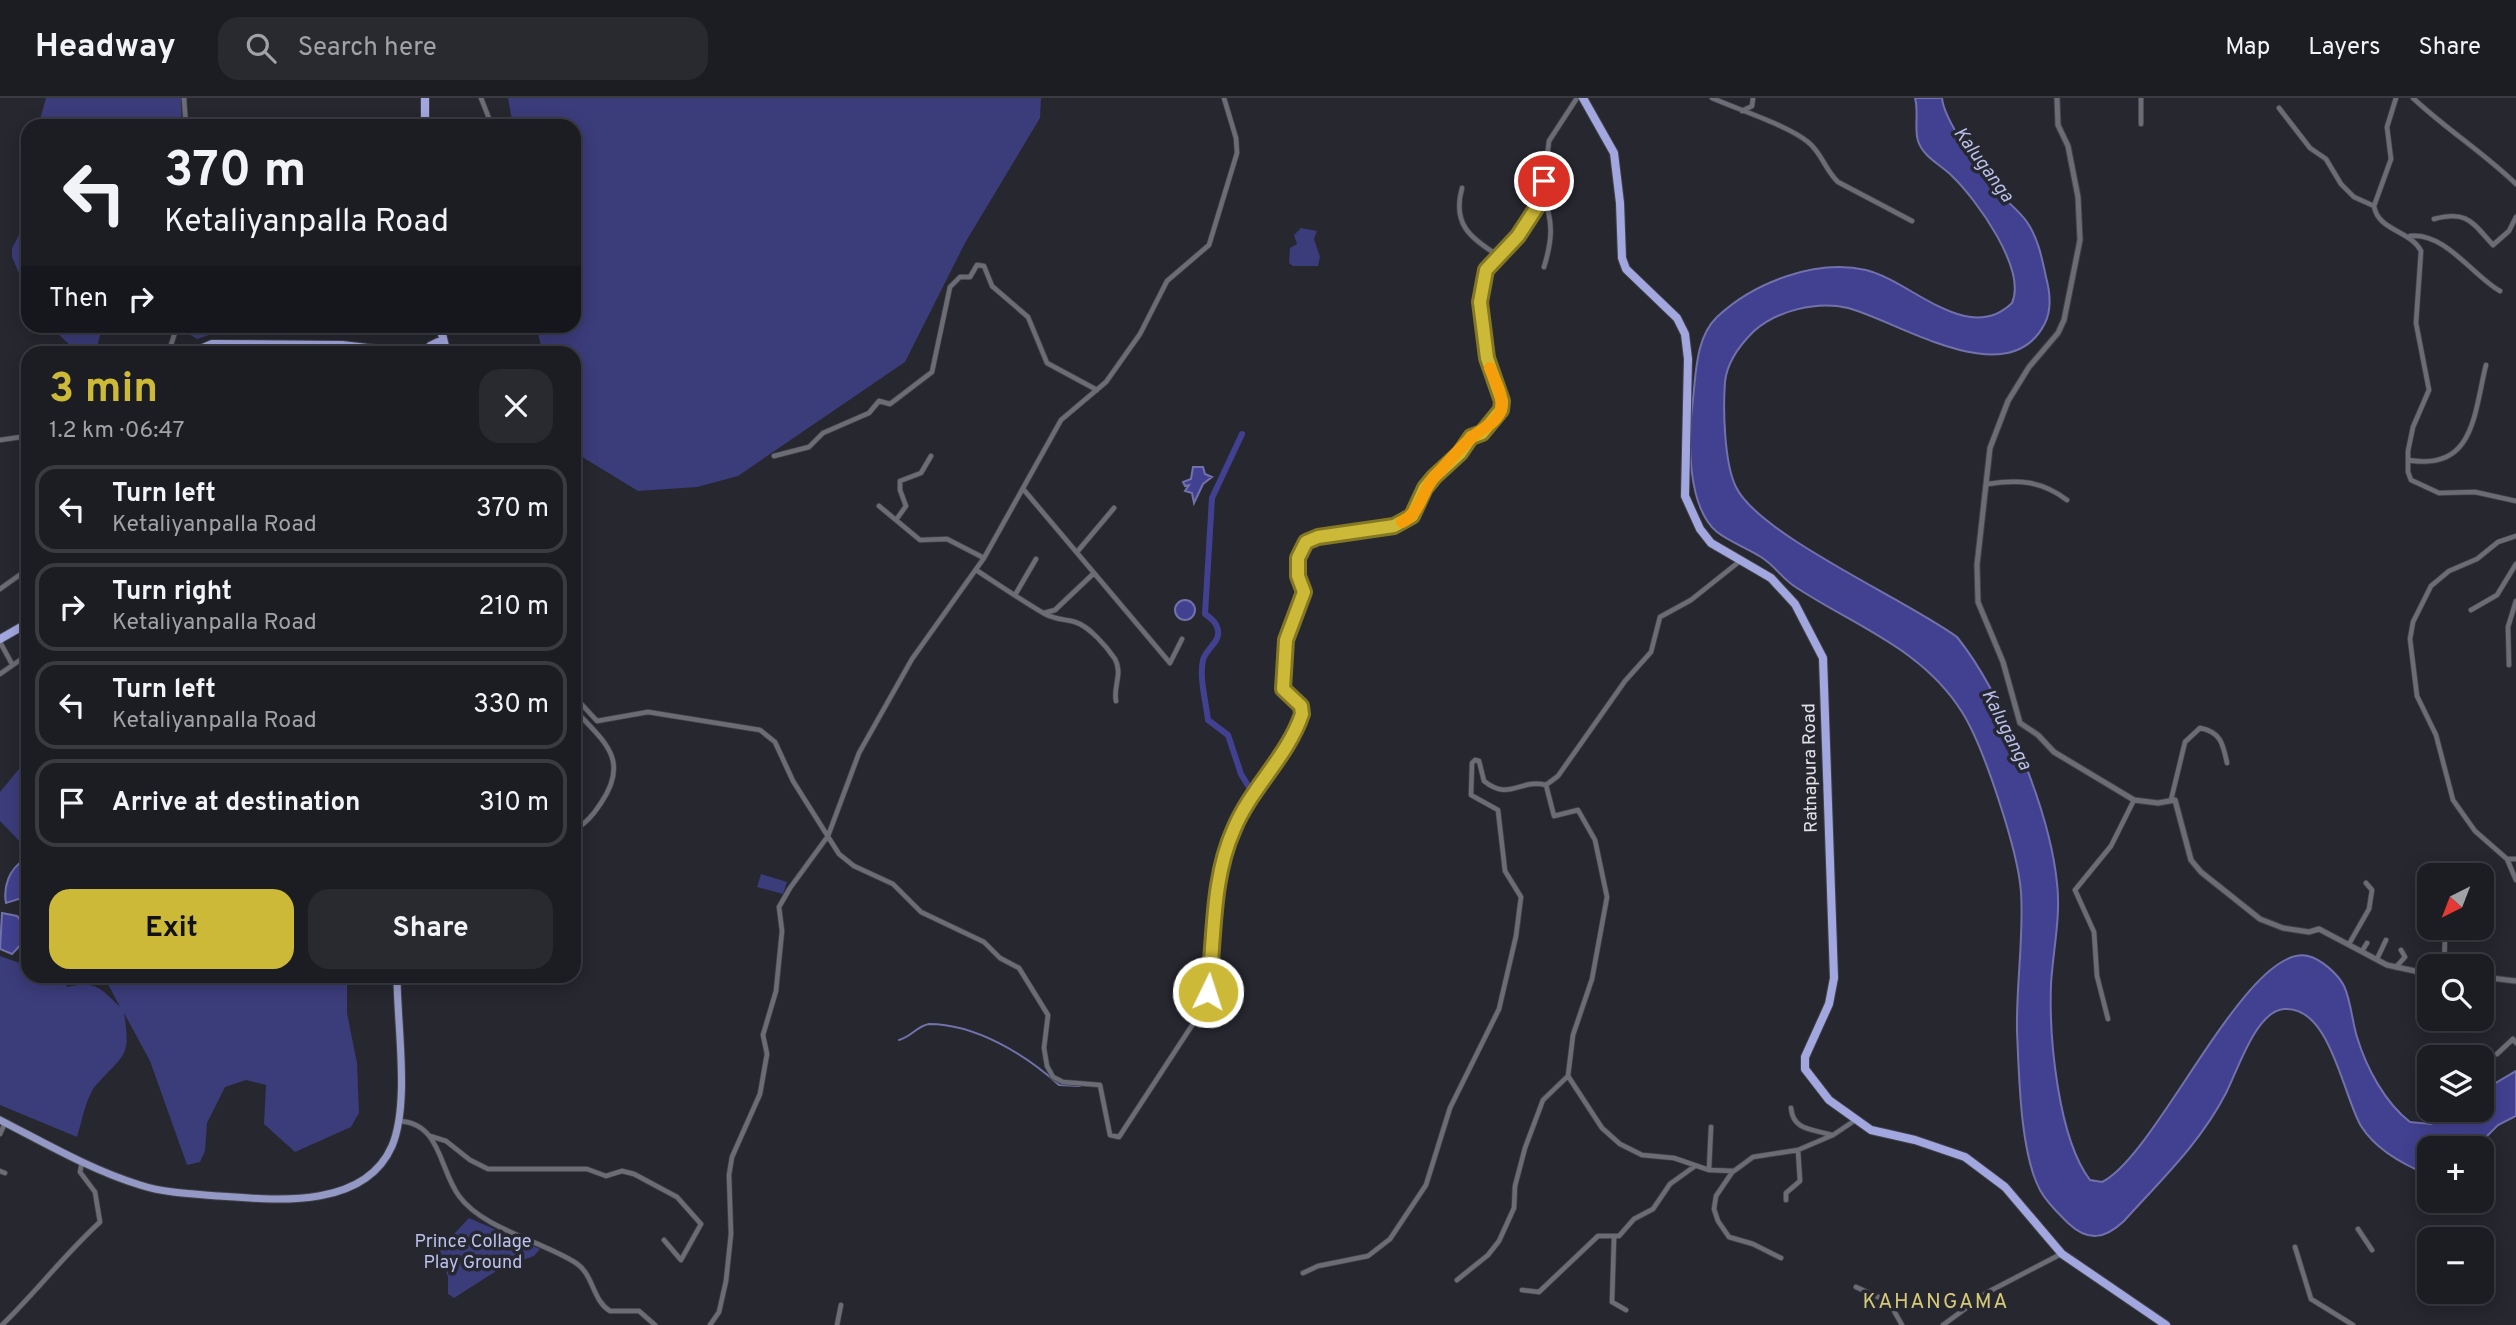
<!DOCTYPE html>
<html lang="en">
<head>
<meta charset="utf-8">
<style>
  body { margin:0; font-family:Overpass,sans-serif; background:#292a30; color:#f1f3f6; height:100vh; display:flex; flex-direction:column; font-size:26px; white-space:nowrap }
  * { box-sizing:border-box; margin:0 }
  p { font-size:23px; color:#a0a2a6 }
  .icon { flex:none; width:38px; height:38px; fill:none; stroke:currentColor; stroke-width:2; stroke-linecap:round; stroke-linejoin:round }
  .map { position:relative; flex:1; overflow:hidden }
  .side { position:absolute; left:21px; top:248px; width:560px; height:637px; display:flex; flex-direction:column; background:#1c1d23; border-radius:21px; box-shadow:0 4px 18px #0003,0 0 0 2px #3a3b41 }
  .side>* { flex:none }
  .guide { position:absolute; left:21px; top:21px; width:560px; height:214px; border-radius:21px; box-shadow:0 4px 18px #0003,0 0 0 2px #3a3b41; background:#1c1d23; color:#f1f3f6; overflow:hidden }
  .needle { width:46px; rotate:222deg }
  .tools { position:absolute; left:2417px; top:765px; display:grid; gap:14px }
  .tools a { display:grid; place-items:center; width:77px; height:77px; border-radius:14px; background:#1c1d23; box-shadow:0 4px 18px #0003,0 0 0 2px #3a3b41; font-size:35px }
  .pin { position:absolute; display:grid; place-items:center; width:60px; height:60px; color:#fff; margin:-30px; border:4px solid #fff; border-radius:50%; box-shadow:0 2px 7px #0007 }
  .me { position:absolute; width:77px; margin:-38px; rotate:4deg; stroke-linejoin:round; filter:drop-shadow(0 0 5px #0008) }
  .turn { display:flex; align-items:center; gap:24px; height:147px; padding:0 28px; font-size:32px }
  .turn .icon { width:91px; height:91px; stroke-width:2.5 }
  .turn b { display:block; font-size:49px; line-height:60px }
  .then { display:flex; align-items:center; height:66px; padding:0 28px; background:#0003; gap:14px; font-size:26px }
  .round { display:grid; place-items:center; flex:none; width:74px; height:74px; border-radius:21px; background:#292a30 }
  .headline { display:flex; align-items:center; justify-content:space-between; height:119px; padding:0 28px }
  h1 { font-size:42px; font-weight:700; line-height:52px; color:#cdb938 }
  .button { display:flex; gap:14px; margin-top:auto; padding:14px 28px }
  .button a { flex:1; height:80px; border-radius:21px; background:#cdb938; color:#111; font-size:28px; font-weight:700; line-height:80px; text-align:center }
  .button a+a { background:#292a30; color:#f1f3f6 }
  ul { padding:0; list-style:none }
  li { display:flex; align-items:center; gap:21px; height:88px; margin:0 14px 10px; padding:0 14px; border:4px solid #3a3b41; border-radius:21px }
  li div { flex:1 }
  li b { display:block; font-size:26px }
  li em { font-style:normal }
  header { display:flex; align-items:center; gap:42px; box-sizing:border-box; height:98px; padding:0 35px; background:#1c1d23; border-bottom:2px solid #3a3b41 }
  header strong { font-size:33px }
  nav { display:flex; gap:38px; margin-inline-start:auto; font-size:24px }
  .search { width:490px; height:63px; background:#292a30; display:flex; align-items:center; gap:18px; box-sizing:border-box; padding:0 24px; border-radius:21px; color:#a0a2a6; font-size:26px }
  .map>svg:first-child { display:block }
</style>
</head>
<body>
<header>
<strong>Headway</strong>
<div class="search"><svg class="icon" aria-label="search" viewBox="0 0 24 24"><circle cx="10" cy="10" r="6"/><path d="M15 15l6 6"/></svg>Search here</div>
<nav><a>Map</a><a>Layers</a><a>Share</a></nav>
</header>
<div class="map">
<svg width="2516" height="1227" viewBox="0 0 2516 1227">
  <rect width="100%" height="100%" fill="#26272f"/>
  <!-- green -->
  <path fill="#3b3c7a" d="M46,0H181L182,28H38Z
    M508,0H1041L1040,20L965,145L905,264L738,378L697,389L638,393L574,354V256L543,255L536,228H574V28H513Z
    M28,121V196L12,159V150Z
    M1301,130L1317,133L1314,141L1320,159L1318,168H1293L1289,165L1290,150L1297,146L1294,137Z
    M50,228H96L100,237L96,254L78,255Z
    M183,228H279L275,236L215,235L197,241L182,232Z
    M28,660V752L0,723V694Z
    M761,776L787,784L783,796L757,789Z
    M0,858L28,868V878L49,879L65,884L67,889C95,883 100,889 120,909L109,888L100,879H347V915L357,965L359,1015L351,1029L295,1054L264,1026L266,987L246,982L225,989L207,1025L205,1053L200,1064L187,1067L150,963L124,915C131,959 125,955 97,986C86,998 82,1024 77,1039L0,1007Z
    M469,1120L540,1151L534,1158L501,1170L454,1200L448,1196V1179L439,1152Z"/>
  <!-- water -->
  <path fill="#424191" stroke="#7271ab" stroke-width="2" d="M1915,0H1942C1944,23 1979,69 1995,90C2004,102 2018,111 2027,124C2038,140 2042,160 2046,179C2050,194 2052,211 2045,225C2009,298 1898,223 1848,210C1817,203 1777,212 1753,234C1740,247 1727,264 1725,284C1723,310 1724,365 1736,389C1759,437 1907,502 1957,539C2002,595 2050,714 2057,785C2061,818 2053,853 2051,886C2049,940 2058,1040 2090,1082L2102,1084C2157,1058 2247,844 2308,858C2321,861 2338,876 2344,888C2351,903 2352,923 2357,939C2366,969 2385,1005 2410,1024L2431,1026L2453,1012H2482V993L2516,973V1018L2498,1027L2475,1050H2429V1077C2404,1067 2376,1052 2361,1028C2343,998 2330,907 2284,911C2256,913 2238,972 2226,995C2201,1044 2161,1082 2124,1123C2105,1141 2088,1144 2068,1125C2058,1115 2047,1105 2040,1092C2020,1055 2019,976 2017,933C2016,886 2024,840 2021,794C2018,753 1984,649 1962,614C1922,550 1854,528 1794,488C1782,480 1774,467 1761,459C1747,450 1730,444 1717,434C1686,408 1688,337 1693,301C1696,274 1696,239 1717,219C1754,184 1816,161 1866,172C1911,183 1968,248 2012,205C2027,171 1976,101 1952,78C1940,66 1924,60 1918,43C1914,30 1919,14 1915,0Z
    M1193,369H1203L1205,376L1212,379L1203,386L1194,405L1192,395L1185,393L1189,387L1185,388L1183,384L1191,381Z
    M1175 512a10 10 0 1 1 20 0a10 10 0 1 1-20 0Z
    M24,762L28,765C22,774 28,787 22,800L6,805C3,789 9,771 24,762Z
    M2,815L17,818L28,831V839L12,856L0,851Z"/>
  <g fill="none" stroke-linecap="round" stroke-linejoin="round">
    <!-- stream -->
    <path stroke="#7271ab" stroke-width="2" d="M899,942C911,939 917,928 929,926C975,926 1025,956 1059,987L1080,988"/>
    <!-- canal -->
    <path stroke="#424191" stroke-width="6" d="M1242,336L1212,400L1205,516C1212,521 1217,525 1218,533C1220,544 1205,552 1203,562C1199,580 1206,604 1208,622L1228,637L1241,676L1250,691L1255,692"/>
    <!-- minor casing -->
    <g stroke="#414249" stroke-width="6">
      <path id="minor" d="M184,0L186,28
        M481,0L492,28
        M1712,0C1739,12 1787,27 1808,44C1822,55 1825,72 1838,84L1912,123
        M2396,0L2387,29L2391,61L2374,108C2378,133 2410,132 2421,153L2416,225L2429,292L2413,329L2408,353V374L2411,382L2439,395L2475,394L2516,403
        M2413,0C2446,31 2484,55 2516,86
        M2279,10L2310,50L2326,61L2341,86L2354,99L2374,108
        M1742,13L1752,8L1753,0
        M2141,26V0
        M1462,90C1452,126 1470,140 1499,158
        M1543,99C1554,124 1552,143 1544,169
        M2434,121C2467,112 2472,124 2493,147L2509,133L2516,119
        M2410,138C2445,134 2473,178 2500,193
        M123,256H134
        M173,256L171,247L177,228
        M0,342L28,338
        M774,358L809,349L823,335L869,315L879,303L890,306L894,303L932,274L950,189L960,179H970L977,167L984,168L992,188L1028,219L1047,265L1097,292
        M2408,362C2475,374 2474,314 2486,267
        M1988,386C2019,381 2042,383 2067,402
        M1024,392L1170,565L1182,541
        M879,408L920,442L947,441L984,460
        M896,422L906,408L900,392V383L921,375L931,358
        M2516,438L2498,444L2477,461L2449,473L2431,488L2413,524L2410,541L2417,598L2436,637L2453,702L2475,733L2507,761L2516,782
        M1077,454L1114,410
        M976,472C999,487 1021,502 1045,516C1057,522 1064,521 1075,524C1089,528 1107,549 1115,561C1123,576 1113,588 1116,603
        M0,491L28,471
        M1015,497L1036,461
        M2471,512L2497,497L2516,466
        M1044,515L1055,512L1093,476
        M0,544L12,566
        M2509,567L2508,529L2516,503
        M0,576L23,560L28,563
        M574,598L597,623L648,614L760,632L775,644L793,683L839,756L854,768L893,786L921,814L984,844L1000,860L1019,870L1048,917L1044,950L1047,968L1053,979L1063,984L1100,987L1110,1037L1119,1039L1204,909L1211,873L1219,782L1229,743L1243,714L1302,616L1301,608L1283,591L1286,542L1304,494L1298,478V460L1305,445L1318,439L1394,428L1412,418L1434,378L1460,355L1471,339L1482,335L1501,312L1502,303L1487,260L1480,204L1486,172L1518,138L1542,101L1549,43L1577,0
        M574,611C603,643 631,661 601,705C594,716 586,726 574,732
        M1546,687L1558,678L1625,583L1651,554L1660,519L1691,502L1740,463
        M2171,702L2185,644L2200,630C2221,634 2223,646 2227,665
        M2507,761H2516
        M2426,816L2429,818
        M2439,830L2445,840L2444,868
        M2447,832L2449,830
        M2349,846L2369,811L2372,792L2366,785
        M2362,853L2367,845
        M2377,861L2386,842
        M2396,869L2405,859L2401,852
        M2416,874L2425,859
        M2424,891L2429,888
        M2482,891L2483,880
        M2476,920L2482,928
        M2108,921L2097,878L2094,834L2075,792L2111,748L2134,702
        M2497,956L2513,941L2516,945
        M1791,1010C1793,1033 1813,1031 1832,1037
        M399,1023C441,1025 439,1071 459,1098C483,1131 542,1143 576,1165C594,1177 592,1202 610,1213H639L655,1227
        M0,1036L5,1025
        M430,1038L446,1043L470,1062L488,1071H587L606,1078L622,1073L634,1076L677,1099L701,1126L681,1162L664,1142
        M1709,1072L1711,1029
        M0,1073L5,1075
        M1733,1073L1716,1098L1714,1111L1718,1123L1729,1139L1753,1146L1781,1160
        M1786,1102V1095L1800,1083L1798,1052
        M2358,1131L2372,1152
        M1614,1140L1612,1204L1626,1212
        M2295,1149L2311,1201L2353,1227
        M1303,1175L1318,1168L1368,1158L1390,1141L1426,1087L1450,1010L1499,911L1516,838L1521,799L1505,773L1498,712L1471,697L1472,665L1475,662L1479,663L1484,683C1510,704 1520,680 1546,687L1554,718L1578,712L1595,742L1607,799L1592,881L1573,937L1568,978L1602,1030L1620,1046L1642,1057L1674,1060L1709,1072L1734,1073L1753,1059L1798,1052L1833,1037L1854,1023
        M1457,1182L1488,1157L1499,1143L1514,1110L1515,1088L1525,1050L1543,1002L1568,978
        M1856,1189L1889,1204L1902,1227
        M1522,1192L1539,1194L1598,1138H1619L1634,1121L1653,1111L1670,1086L1695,1068
        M2,1227C36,1194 65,1156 100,1124L95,1094L80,1074L82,1064
        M710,1227L719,1214L726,1183L731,1136L729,1077L732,1059L760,996L767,956L763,937L776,893L782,833L779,809L790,790L828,738L859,655L912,561L984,460L1061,322L1106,284L1140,236L1167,183L1209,147L1237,55L1236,40L1224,0
        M837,1227L841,1207
        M1943,1227L1988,1194L2061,1156"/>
    </g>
    <!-- tertiary casing -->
    <g stroke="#414249" stroke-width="7">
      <path id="tertiary" d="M2057,0L2058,27L2068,48L2078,99L2080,142L2064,222L2058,235L2029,269L2008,303L1990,350L1977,467L1978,504L2003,564L2020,625L2038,637L2054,654L2134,702L2158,705L2175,702L2191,762L2201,774L2260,821L2283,830L2309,834L2319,831L2387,867L2429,876
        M2482,879L2516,883"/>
    </g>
    <!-- primary casing -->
    <g stroke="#414249" stroke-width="9">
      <path id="primary" d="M0,1022C45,1045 91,1072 140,1087C164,1095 193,1096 219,1098C274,1102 364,1112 392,1048C410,1005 397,927 397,878"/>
    </g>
    <!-- trunk casing -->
    <g stroke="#414249" stroke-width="10">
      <path id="trunk" d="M425,0V28
        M1583,0L1614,55L1620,105L1622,160L1626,171L1677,220L1685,236L1688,261L1685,398L1700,431L1711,445L1771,480L1795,506L1823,560L1834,880L1829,906L1805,959V971L1829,1002L1871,1032L1915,1042L1965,1059L2005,1089L2062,1156L2166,1227
        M440,228L445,248
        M189,256L212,246L342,247L418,256
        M430,256V248L438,244L445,248L444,256
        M0,541L28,525"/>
    </g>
    <!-- minor -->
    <use href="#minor" stroke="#6b6c75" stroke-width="4.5"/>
    <!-- tertiary -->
    <use href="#tertiary" stroke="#6b6c75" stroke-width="5"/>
    <!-- primary -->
    <use href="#primary" stroke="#9498c5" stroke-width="7"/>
    <!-- trunk -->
    <use href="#trunk" stroke="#a2a7e0" stroke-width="8"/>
  </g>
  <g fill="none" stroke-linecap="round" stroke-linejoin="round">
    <!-- route casing -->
    <g stroke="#857824" stroke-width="18">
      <path id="route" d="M1208,894C1215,841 1211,782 1234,731C1251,690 1288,658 1302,616L1301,608L1283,591L1286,542L1304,494L1298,478V460L1306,444L1318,439L1394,428L1412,418L1425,390L1434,379L1460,355L1471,339L1482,335L1501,312L1502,303L1487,260L1480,204L1486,172L1518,138L1542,101L1544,83"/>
    </g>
    <!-- route -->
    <use href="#route" stroke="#cdb938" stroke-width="12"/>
    <!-- slow -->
    <path stroke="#f59e0b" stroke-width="12" d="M1402,424C1422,414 1421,392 1436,377C1448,365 1458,352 1470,341C1479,332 1496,326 1501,312C1505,300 1494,281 1490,270"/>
  </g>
  <g text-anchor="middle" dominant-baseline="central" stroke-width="7" stroke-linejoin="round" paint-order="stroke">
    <!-- street labels -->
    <g font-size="18" fill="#e1e1e7" stroke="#26272f">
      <text transform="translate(1811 670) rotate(-91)">Ratnapura Road</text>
    </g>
    <!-- park labels -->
    <g font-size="18" fill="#bcc1ee" stroke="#26272f">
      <text x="473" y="1144">Prince Collage<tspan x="473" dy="21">Play Ground</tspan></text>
    </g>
    <!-- water labels -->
    <g font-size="19" font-style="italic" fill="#babfec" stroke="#26272f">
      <text transform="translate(1983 67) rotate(54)">Kaluganga</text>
      <text transform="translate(2006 632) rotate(63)">Kaluganga</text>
    </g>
    <!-- quarter labels -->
    <g font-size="21" letter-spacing="2" fill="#d5c879" stroke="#26272f">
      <text x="1936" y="1204">KAHANGAMA</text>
    </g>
  </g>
</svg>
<div class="tools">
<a><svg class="needle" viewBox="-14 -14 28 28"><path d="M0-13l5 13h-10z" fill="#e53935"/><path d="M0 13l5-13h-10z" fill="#a0a2a6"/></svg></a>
<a><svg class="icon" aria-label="search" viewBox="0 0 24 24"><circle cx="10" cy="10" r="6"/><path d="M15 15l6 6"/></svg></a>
<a><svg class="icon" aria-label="layers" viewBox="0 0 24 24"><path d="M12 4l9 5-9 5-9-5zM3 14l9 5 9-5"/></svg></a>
<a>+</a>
<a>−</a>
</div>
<div class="pin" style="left:1544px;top:83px;background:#d93025"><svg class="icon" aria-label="arrive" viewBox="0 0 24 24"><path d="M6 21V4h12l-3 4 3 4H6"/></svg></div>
<svg class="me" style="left:1208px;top:894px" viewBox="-20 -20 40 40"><circle r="17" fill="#cdb938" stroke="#fff" stroke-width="3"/><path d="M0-11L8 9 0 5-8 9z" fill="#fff"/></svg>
<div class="guide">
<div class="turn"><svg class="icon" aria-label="left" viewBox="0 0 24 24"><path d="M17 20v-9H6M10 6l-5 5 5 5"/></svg><div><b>370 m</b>Ketaliyanpalla Road</div></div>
<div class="then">Then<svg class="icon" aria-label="right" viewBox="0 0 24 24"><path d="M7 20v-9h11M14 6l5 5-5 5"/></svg></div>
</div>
<section class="side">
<div class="headline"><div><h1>3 min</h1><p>1.2 km · 06:47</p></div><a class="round"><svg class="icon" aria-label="close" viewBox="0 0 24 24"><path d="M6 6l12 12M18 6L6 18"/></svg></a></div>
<ul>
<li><svg class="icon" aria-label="left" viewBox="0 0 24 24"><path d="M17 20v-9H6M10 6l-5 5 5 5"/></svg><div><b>Turn left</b><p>Ketaliyanpalla Road</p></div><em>370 m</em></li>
<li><svg class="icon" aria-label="right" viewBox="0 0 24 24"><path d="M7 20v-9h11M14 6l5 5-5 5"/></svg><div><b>Turn right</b><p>Ketaliyanpalla Road</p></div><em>210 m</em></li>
<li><svg class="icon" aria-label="left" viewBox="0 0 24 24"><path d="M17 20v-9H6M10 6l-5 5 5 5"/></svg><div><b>Turn left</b><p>Ketaliyanpalla Road</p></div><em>330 m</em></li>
<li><svg class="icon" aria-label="arrive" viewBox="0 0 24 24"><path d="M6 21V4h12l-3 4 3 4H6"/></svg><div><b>Arrive at destination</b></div><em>310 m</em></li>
</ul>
<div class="button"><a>Exit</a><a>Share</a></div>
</section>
</div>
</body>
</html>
